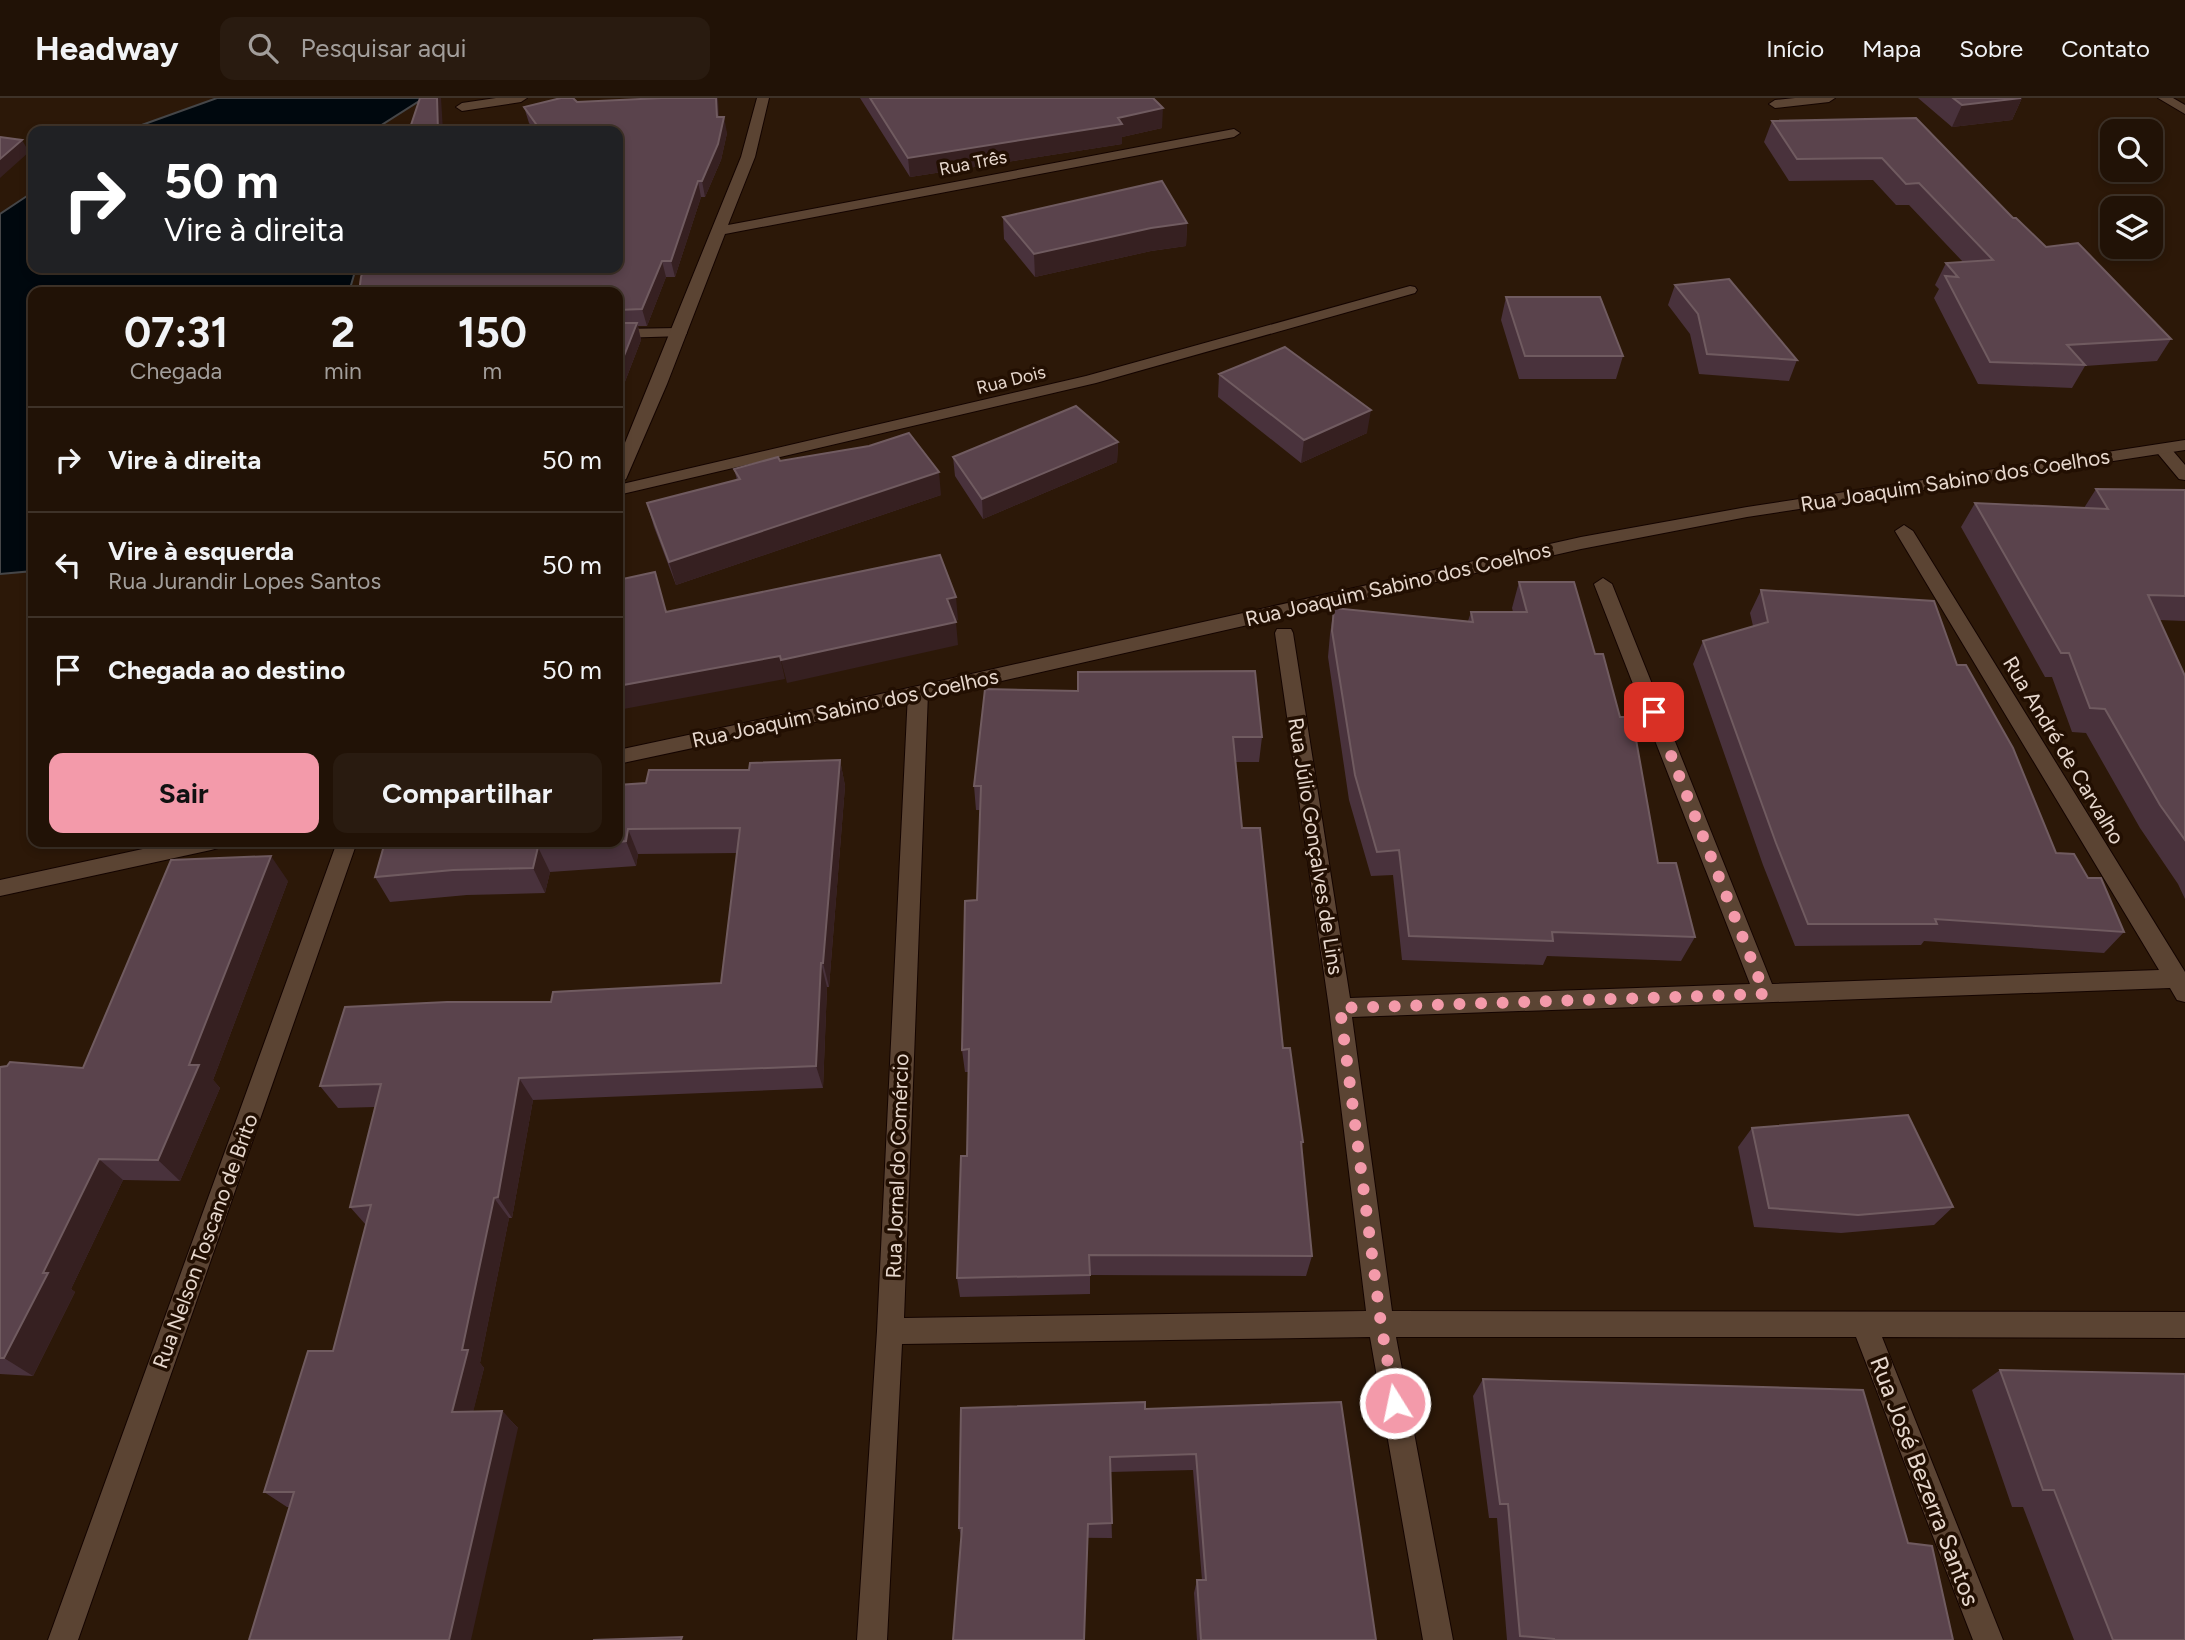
<!DOCTYPE html>
<html lang="pt">
<head>
<meta charset="utf-8">
<style>
  body { margin:0; font-family:Figtree,sans-serif; background:#291b10; color:#f1f3f6; height:100vh; display:flex; flex-direction:column; font-size:26px; white-space:nowrap }
  * { box-sizing:border-box; margin:0 }
  p { font-size:23px; color:#a29e9b }
  .icon { flex:none; width:38px; height:38px; fill:none; stroke:currentColor; stroke-width:2; stroke-linecap:round; stroke-linejoin:round }
  .map { position:relative; flex:1; overflow:hidden }
  .drawer { position:absolute; left:28px; top:189px; width:595px; height:560px; display:flex; flex-direction:column; background:#211206; border-radius:14px; box-shadow:0 4px 10px #0003,0 0 0 2px #3e3228 }
  .drawer>* { flex:none }
  .guide { position:absolute; left:28px; top:28px; width:595px; height:147px; border-radius:14px; box-shadow:0 4px 10px #0003,0 0 0 2px #3e3228; background:#202124; color:#fff; overflow:hidden }
  .controls { position:absolute; left:2100px; top:21px; display:grid; gap:14px }
  .controls a { display:grid; place-items:center; width:63px; height:63px; border-radius:14px; background:#211206; box-shadow:0 4px 10px #0003,0 0 0 2px #3e3228; font-size:35px }
  .pin { position:absolute; display:grid; place-items:center; width:60px; height:60px; color:#fff; margin:-30px; border-radius:14px; box-shadow:0 4px 10px #0006 }
  .me { position:absolute; width:77px; margin:-38px; rotate:350deg; stroke-linejoin:round; filter:drop-shadow(0 0 5px #0008) }
  .turn { display:flex; align-items:center; gap:24px; height:147px; padding:0 21px; font-size:32px }
  .turn .icon { width:91px; height:91px; stroke-width:2.5 }
  .turn b { display:block; font-size:49px; line-height:60px }
  .eta { display:flex; justify-content:space-evenly; align-items:center; height:119px; text-align:center }
  .eta b { font-size:42px; font-weight:700; line-height:49px }
  .cta { display:flex; gap:14px; margin-top:auto; padding:14px 21px }
  .cta a { flex:1; height:80px; border-radius:14px; background:#f39aaa; color:#111; font-size:28px; font-weight:700; line-height:80px; text-align:center }
  .cta a+a { background:#291b10; color:#f1f3f6 }
  ul { padding:0; list-style:none }
  li { display:flex; align-items:center; gap:21px; height:105px; padding:0 21px; border-top:2px solid #3e3228 }
  li div { flex:1 }
  li b { display:block; font-size:26px }
  li em { font-style:normal }
  header { display:flex; align-items:center; gap:42px; box-sizing:border-box; height:98px; padding:0 35px; background:#211206; border-bottom:2px solid #3e3228 }
  header strong { font-size:33px }
  nav { display:flex; gap:38px; margin-inline-start:auto; font-size:24px }
  .search { width:490px; height:63px; background:#291b10; display:flex; align-items:center; gap:18px; box-sizing:border-box; padding:0 24px; border-radius:14px; color:#a29e9b; font-size:26px }
  .map>svg:first-child { display:block }
</style>
</head>
<body>
<header>
<strong>Headway</strong>
<div class="search"><svg class="icon" aria-label="search" viewBox="0 0 24 24"><circle cx="10" cy="10" r="6"/><path d="M15 15l6 6"/></svg>Pesquisar aqui</div>
<nav><a>Início</a><a>Mapa</a><a>Sobre</a><a>Contato</a></nav>
</header>
<div class="map">
<svg width="2185" height="1542" viewBox="0 0 2185 1542">
  <rect width="100%" height="100%" fill="#2c1808"/>
  <!-- water -->
  <path fill="#00080e" stroke="#454648" stroke-width="2" d="M217,0H424L377,30L376,33H125Z
    M33,94V170H356L349,194H33V473L0,476V116Z"/>
  <g fill="none" stroke-linecap="round" stroke-linejoin="round">
    <!-- lane casing -->
    <g stroke="#140400" stroke-width="2">
      <path id="lane" d="M1795,0H1835L1829,4L1775,10L1769,6L1775,2Z
        M679,230L687,235L684,238L618,240V231Z"/>
    </g>
    <!-- street casing -->
    <g stroke="#140400" stroke-width="2">
      <path id="street" d="M496,0H527L521,4L462,13L456,9L462,5Z
        M757,0H769L755,59L728,127L1234,31L1240,35L1234,39L725,136L667,286L626,381L618,386V362L741,59Z
        M2158,0H2173L2185,7V16Z
        M1410,188L1415,189L1417,192L1415,195L1096,285L618,397V387L1086,278Z
        M2162,346L2168,347L2185,367V382L2179,381L2154,351Z
        M1904,427L1913,433L2185,874V904L2177,902L2170,890L1352,919L1392,1213L2185,1214V1240L1882,1239L2003,1542H1973L1856,1239H1396L1453,1542H1423L1370,1239L902,1246L887,1542H857L877,1233L908,595L911,590H925L928,595L904,1220L1366,1213L1329,910L1275,535L1277,531H1291L1293,535L1350,900L1750,886L1594,486L1603,480L1612,486L1772,886L2159,872L1895,433Z
        M175,744H221L218,750L211,752L0,798V782Z"/>
    </g>
    <!-- secondary casing -->
    <g stroke="#140400" stroke-width="2">
      <path id="secondary" d="M2185,342V352L1747,419L1581,451L918,602L618,666V652L918,588L1581,439L1747,409Z
        M337,744H357L78,1542H48Z"/>
    </g>
    <!-- lane -->
    <use href="#lane" fill="#5b4433" fill-rule="evenodd"/>
    <!-- street -->
    <use href="#street" fill="#5b4433" fill-rule="evenodd"/>
    <!-- secondary -->
    <use href="#secondary" fill="#5b4433" fill-rule="evenodd"/>
  </g>
  <!-- wall -->
  <path fill="#49323c" d="M860,0H1153L1162,30L1122,39V46L910,79Z
    M1918,0H2022L2012,22L1952,29Z
    M577,4L719,19L727,35L721,62L705,99H701L675,179H666L647,228H638L641,242L621,294H618V33H535L529,25L524,9Z
    M1916,20L2013,120L2046,149L2171,241L2157,263L2085,268L2072,290L1978,286L1934,200L1939,191L1935,187L1946,165L1963,164L1909,107H1896L1873,82L1789,83L1764,44L1772,23Z
    M1003,119L1187,125L1186,148L1151,153L1035,179L1004,141Z
    M1675,187L1797,262L1789,283L1699,276L1690,236L1668,207Z
    M1506,199L1623,258L1616,281H1519L1501,222Z
    M1219,276L1367,335L1301,365L1218,299Z
    M1118,344L1117,364L983,421L955,378L953,359Z
    M780,363L941,397L676,487L654,429L647,405L737,382L734,371Z
    M2096,391L2185,392V523L2159,522L2185,578V801L2178,786L2140,730L2086,635L2072,634L2052,579H2045L1961,429L1975,405L2084,410Z
    M1519,484L1695,839L1681,863L1547,858L1543,867L1402,862L1393,777L1371,778L1349,702L1328,559L1330,536L1334,510L1468,523L1471,514H1513L1512,510Z
    M1761,492L1957,567L2056,755L2088,780L2124,834L2104,855L1924,843L1921,847L1795,848L1763,767L1693,566L1703,543L1753,528L1750,515Z
    M985,591L1262,639L1259,664H1235L1242,730L1283,950L1303,1044L1301,1052L1312,1158L1306,1178L1090,1177V1196L960,1199L957,1180L967,1058L968,974H965L962,952L977,802L980,712H976L974,688Z
    M840,662L845,688L829,889H827L823,990L533,1002L512,1120H509L480,1265L484,1270L473,1313H502L518,1330L290,1409H287L264,1394L333,1253L366,1127L350,1109L375,1009L338,1010L320,988L551,904L721,885L737,755L638,756L636,768L550,774L545,795L467,797L390,804L375,779L646,685Z
    M288,783L213,982L220,990L180,1083L123,1082L71,1191L75,1194L33,1278L0,1276V969L83,970Z
    M1752,1030L1953,1109L1934,1127L1841,1135L1754,1129L1738,1049Z
    M2000,1272L2185,1542H2074L2023,1409H2012L1972,1292Z
    M1483,1281L1908,1445L1953,1542H1507L1497,1420H1489L1473,1298Z
    M1341,1304L1376,1542H1197L1194,1495L1197,1482H1202L1193,1372L1110,1374L1112,1440L961,1439L959,1430L1145,1311Z"/>
  <!-- shaded-wall -->
  <path fill="#362021" d="M437,0H441L443,33H438Z
    M716,0H718L720,35L717,19Z
    M2022,0L2012,22L1952,29L1962,7Z
    M1163,10L1162,30L1122,39V46L910,79L908,60L1118,20Z
    M724,19L727,35L721,62L705,99L702,83Z
    M22,42L29,54L0,80V61Z
    M698,83L701,99L675,179L671,163Z
    M1187,125L1186,148L1151,153L1035,179L1034,156L1151,130Z
    M662,163L666,179L647,228L642,211Z
    M637,225L641,242L621,294L618,284V273Z
    M1371,312L1367,335L1301,365L1304,342Z
    M1118,344L1117,364L983,421L982,401Z
    M939,374L941,397L676,487L669,464Z
    M956,499L958,522L949,524L947,501Z
    M956,524L958,547L787,585L781,562Z
    M780,558L785,581L618,612V588Z
    M840,662L845,688L829,889L823,865Z
    M628,731L638,756L636,768L626,743Z
    M538,749L550,774L545,795L533,770Z
    M271,758L288,783L213,982L220,990L180,1083L158,1062L189,967Z
    M821,865L827,889L823,990L816,968Z
    M519,980L533,1002L512,1120L498,1099Z
    M99,1061L123,1082L71,1191L75,1194L33,1278L4,1260L43,1175Z
    M494,1100L509,1120L480,1265L484,1270L469,1331L452,1314L462,1252Z
    M502,1313L518,1330L471,1542H449Z"/>
  <!-- building -->
  <path fill="#5a434c" stroke="#705b60" stroke-width="2" d="M420,0H437L438,33H409Z
    M561,0H573L577,4L662,0H716L717,19H724L718,46L702,83H698L671,163H662L642,211L618,212V194H359L361,179L364,170H618V33H541L524,9Z
    M870,0H1153L1163,10L1118,20L1122,26L908,60Z
    M1953,0H2021L1962,7Z
    M1916,20L2013,120H2016L2046,149L2078,145L2171,241L2067,247L2085,267L1990,264L1945,178L1958,179L1946,165L1993,162L1919,85L1906,86L1882,60L1797,61L1772,23Z
    M0,39L22,42L0,61Z
    M1162,83L1187,125L1151,130L1034,156L1003,119Z
    M1729,181L1797,262L1707,256L1698,216L1675,187Z
    M1506,199H1600L1623,258H1525Z
    M618,225H637L618,273Z
    M1285,249L1371,312L1304,342L1219,276Z
    M1076,308L1118,344L982,401L953,359Z
    M909,335L939,374L669,464L647,405L740,381L734,371L778,359L780,363L869,348Z
    M2096,391L2185,392V498L2148,497L2185,578V742L2160,707L2105,611L2090,610L2069,555H2061L1975,405L2108,411Z
    M940,457L956,499L947,501L956,524L781,562L780,558L618,588V482L655,474L666,514Z
    M1519,484H1574L1595,556H1603L1620,619H1632L1658,765H1676L1695,839L1552,834L1553,843L1409,838L1399,752L1377,754L1355,677L1332,533L1334,510L1473,524L1471,514H1527Z
    M1761,492L1934,503L1957,567H1966L2013,650L2056,755L2074,756L2088,780H2101L2124,834L1935,821L1937,826H1808L1776,745L1703,543L1768,524Z
    M1255,573L1262,639H1233L1242,730H1260L1283,950H1290L1303,1044H1301L1312,1158L1089,1157L1090,1177L957,1180L961,1058H967L969,951L962,952L965,803L977,802L981,688H974L985,591L1078,593V574Z
    M840,662L823,865H821L816,968L519,980L498,1099L494,1100L462,1252H468L452,1314L502,1313L449,1542H249L294,1394H264L308,1253H333L371,1107L350,1109L381,986L320,988L345,909L447,904H551L553,894L721,885L740,730L628,731L626,743L618,744V687L646,685L649,672H749L750,665Z
    M385,744H616L538,749L533,770L453,772L375,779Z
    M271,758L189,967H199L158,1062L99,1061L43,1175H48L4,1260H0V969L7,968L10,964L83,970L171,762Z
    M1908,1017L1953,1109L1858,1117L1769,1110L1752,1030Z
    M2000,1272L2185,1276V1542H2113L2054,1392H2043Z
    M1483,1281L1863,1292L1908,1445L1932,1448L1953,1542H1554V1541L1520,1538L1508,1406H1500Z
    M1145,1304V1311L1341,1304L1376,1542H1201L1197,1482H1206L1196,1356L1110,1359L1112,1425L1088,1426L1084,1542H953L962,1430H959L961,1310Z
    M682,1539L681,1542H593Z"/>
  <g fill="none" stroke-linecap="round" stroke-linejoin="round">
    <!-- route -->
    <path stroke="#f39aaa" stroke-width="12" stroke-dasharray="0 21.6" d="M1395,1305L1381,1226L1340,910L1765,896L1654,614"/>
  </g>
  <g text-anchor="middle" dominant-baseline="central" stroke-width="7" stroke-linejoin="round" paint-order="stroke">
    <!-- far-street labels -->
    <g font-size="18" fill="#e7d8ce" stroke="#220f02">
      <text transform="translate(973 65) rotate(-11)">Rua Três</text>
      <text transform="translate(1011 282) rotate(-14)">Rua Dois</text>
    </g>
    <!-- street labels -->
    <g font-size="21" fill="#e7d8ce" stroke="#220f02">
      <text transform="translate(1955 382) rotate(-9)">Rua Joaquim Sabino dos Coelhos</text>
      <text transform="translate(1398 486) rotate(-13)">Rua Joaquim Sabino dos Coelhos</text>
      <text transform="translate(845 610) rotate(-12)">Rua Joaquim Sabino dos Coelhos</text>
      <text transform="translate(2064 652) rotate(59)">Rua André de Carvalho</text>
      <text transform="translate(1316 748) rotate(81)">Rua Júlio Gonçalves de Lins</text>
      <text transform="translate(897 1068) rotate(-88)">Rua Jornal do Comércio</text>
      <text transform="translate(205 1143) rotate(-70)">Rua Nelson Toscano de Brito</text>
    </g>
    <!-- near-street labels -->
    <g font-size="24" fill="#e7d8ce" stroke="#220f02">
      <text transform="translate(1925 1383) rotate(69)">Rua José Bezerra Santos</text>
    </g>
  </g>
</svg>
<div class="controls">
<a><svg class="icon" aria-label="search" viewBox="0 0 24 24"><circle cx="10" cy="10" r="6"/><path d="M15 15l6 6"/></svg></a>
<a><svg class="icon" aria-label="layers" viewBox="0 0 24 24"><path d="M12 4l9 5-9 5-9-5zM3 14l9 5 9-5"/></svg></a>
</div>
<div class="pin" style="left:1654px;top:614px;background:#d93025"><svg class="icon" aria-label="arrive" viewBox="0 0 24 24"><path d="M6 21V4h12l-3 4 3 4H6"/></svg></div>
<svg class="me" style="left:1395px;top:1305px" viewBox="-20 -20 40 40"><circle r="17" fill="#f39aaa" stroke="#fff" stroke-width="3"/><path d="M0-11L8 9 0 5-8 9z" fill="#fff"/></svg>
<div class="guide">
<div class="turn"><svg class="icon" aria-label="right" viewBox="0 0 24 24"><path d="M7 20v-9h11M14 6l5 5-5 5"/></svg><div><b>50 m</b>Vire à direita</div></div>
</div>
<section class="drawer">
<div class="eta">
<div><b>07:31</b><p>Chegada</p></div>
<div><b>2</b><p>min</p></div>
<div><b>150</b><p>m</p></div>
</div>
<ul>
<li><svg class="icon" aria-label="right" viewBox="0 0 24 24"><path d="M7 20v-9h11M14 6l5 5-5 5"/></svg><div><b>Vire à direita</b></div><em>50 m</em></li>
<li><svg class="icon" aria-label="left" viewBox="0 0 24 24"><path d="M17 20v-9H6M10 6l-5 5 5 5"/></svg><div><b>Vire à esquerda</b><p>Rua Jurandir Lopes Santos</p></div><em>50 m</em></li>
<li><svg class="icon" aria-label="arrive" viewBox="0 0 24 24"><path d="M6 21V4h12l-3 4 3 4H6"/></svg><div><b>Chegada ao destino</b></div><em>50 m</em></li>
</ul>
<div class="cta"><a>Sair</a><a>Compartilhar</a></div>
</section>
</div>
</body>
</html>
